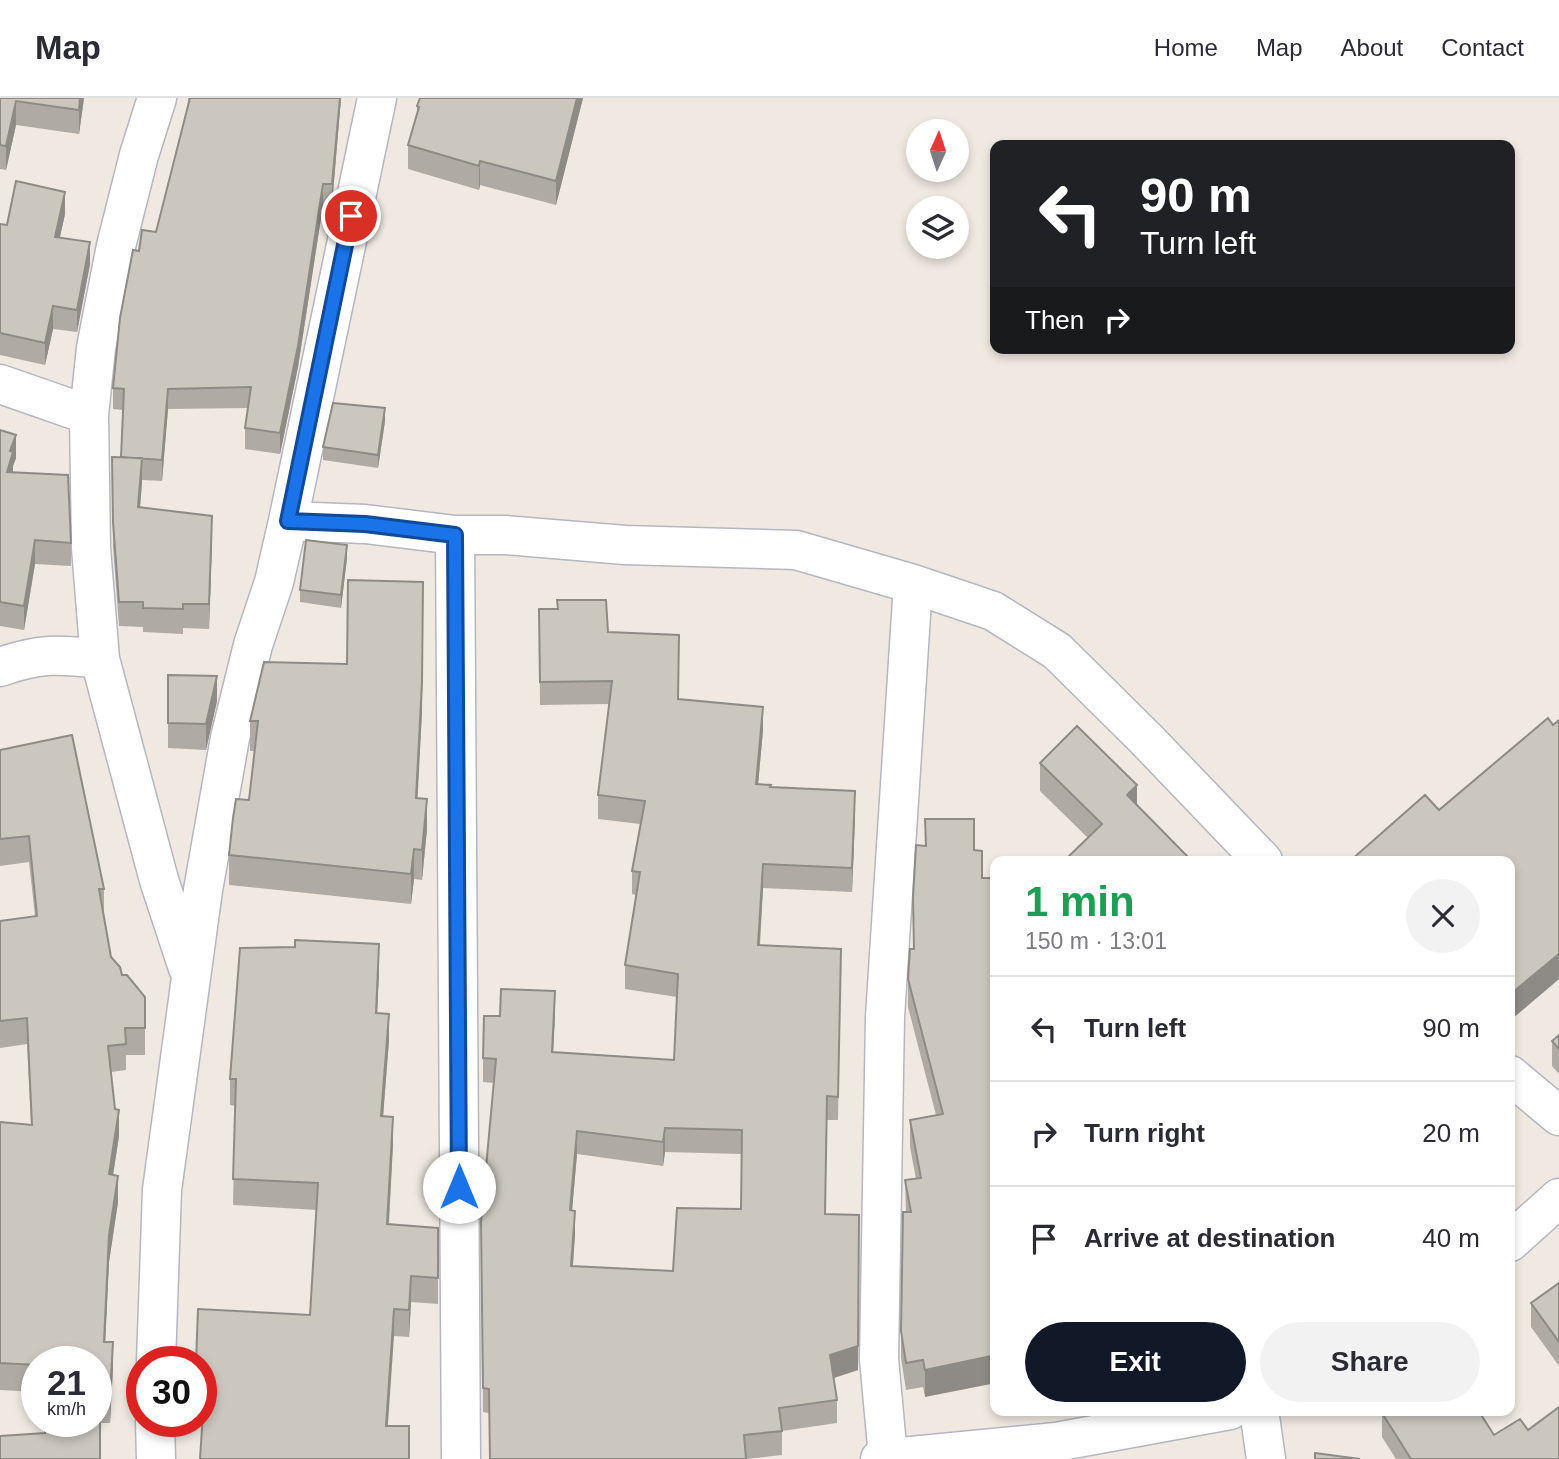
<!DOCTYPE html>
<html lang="en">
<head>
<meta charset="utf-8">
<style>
  body { margin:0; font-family:Arial,sans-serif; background:#f2f2f3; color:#2b2b33; height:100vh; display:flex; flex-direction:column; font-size:26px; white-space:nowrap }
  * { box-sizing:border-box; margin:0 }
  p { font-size:23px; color:#7c7c81 }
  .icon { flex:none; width:38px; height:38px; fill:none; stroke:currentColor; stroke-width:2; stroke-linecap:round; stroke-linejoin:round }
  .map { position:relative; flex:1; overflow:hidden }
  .sheet { position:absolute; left:990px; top:758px; width:525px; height:560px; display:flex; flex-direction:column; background:#fff; border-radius:14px; box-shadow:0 4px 10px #0003 }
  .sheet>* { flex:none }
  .top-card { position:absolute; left:990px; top:42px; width:525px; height:214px; border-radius:14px; box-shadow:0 4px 10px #0003; background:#202124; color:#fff; overflow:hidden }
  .needle { width:46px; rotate:3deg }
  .tools { position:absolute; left:906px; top:21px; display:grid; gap:14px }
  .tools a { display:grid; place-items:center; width:63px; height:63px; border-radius:50%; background:#fff; box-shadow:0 4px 10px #0003; font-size:35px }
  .speed { position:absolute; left:21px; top:1248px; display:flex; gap:14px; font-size:35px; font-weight:700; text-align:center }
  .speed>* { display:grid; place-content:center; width:91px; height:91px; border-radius:50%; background:#fff; box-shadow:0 4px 10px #0003; line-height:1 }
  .speed small { font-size:18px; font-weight:400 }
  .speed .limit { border:10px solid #d22; background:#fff; color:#111 }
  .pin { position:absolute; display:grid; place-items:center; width:60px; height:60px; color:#fff; margin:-30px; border:4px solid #fff; border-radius:50%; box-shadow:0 2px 7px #0007 }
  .me { position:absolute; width:77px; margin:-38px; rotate:0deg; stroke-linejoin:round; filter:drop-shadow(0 0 5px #0008) }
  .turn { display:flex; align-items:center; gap:24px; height:147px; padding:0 35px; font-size:32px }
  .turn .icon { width:91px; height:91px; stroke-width:2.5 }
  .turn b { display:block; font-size:49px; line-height:60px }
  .then { display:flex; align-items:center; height:66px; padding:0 35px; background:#0003; gap:14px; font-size:26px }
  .round { display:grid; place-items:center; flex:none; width:74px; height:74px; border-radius:37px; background:#f2f2f3 }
  .summary { display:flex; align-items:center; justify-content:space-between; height:119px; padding:0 35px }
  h1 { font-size:42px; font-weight:700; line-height:52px; color:#1e9e55 }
  .cta { display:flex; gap:14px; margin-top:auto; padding:14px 35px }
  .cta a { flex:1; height:80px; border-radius:42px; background:#111827; color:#fff; font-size:28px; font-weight:700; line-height:80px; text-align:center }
  .cta a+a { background:#f2f2f3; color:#2b2b33 }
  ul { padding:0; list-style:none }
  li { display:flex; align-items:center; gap:21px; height:105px; padding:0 35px; border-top:2px solid #e1e1e2 }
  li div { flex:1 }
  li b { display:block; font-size:26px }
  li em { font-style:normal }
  header { display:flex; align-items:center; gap:42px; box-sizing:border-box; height:98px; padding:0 35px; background:#fff; border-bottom:2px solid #e1e1e2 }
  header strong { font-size:33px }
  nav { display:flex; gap:38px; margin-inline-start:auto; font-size:24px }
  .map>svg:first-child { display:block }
</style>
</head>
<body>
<header>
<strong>Map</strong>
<nav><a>Home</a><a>Map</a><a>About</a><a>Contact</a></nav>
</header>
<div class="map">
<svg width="1559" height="1361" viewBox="0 0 1559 1361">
  <rect width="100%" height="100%" fill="#efe9e1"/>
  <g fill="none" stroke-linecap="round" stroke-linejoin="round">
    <!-- street casing -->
    <g stroke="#b4b7c1" stroke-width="41">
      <path id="street" d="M157,0L139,57L116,148L96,250L89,317L91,450L100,561L159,782L188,870
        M0,286L89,317
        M288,423L365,426L455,437H505L625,447L796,452L913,486L993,513L1057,553L1146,641L1263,763
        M455,437L461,1361
        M0,569C40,555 59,556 100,561
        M1510,977L1559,1018
        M156,1264L162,1092L203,792L230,640L253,547L274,484L288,423L377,0
        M1259,1312L1266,1361
        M155,1323L156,1361
        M888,1359L879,1261L885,919L913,486"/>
    </g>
    <!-- secondary casing -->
    <g stroke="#b4b7c1" stroke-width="41">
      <path id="secondary" d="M1510,1144L1559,1100
        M880,1361L1056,1344L1230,1312"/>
    </g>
    <!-- street -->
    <use href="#street" stroke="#fff" stroke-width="38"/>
    <!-- secondary -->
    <use href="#secondary" stroke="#fff" stroke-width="38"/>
  </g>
  <!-- wall -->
  <path fill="#afaba4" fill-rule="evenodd" d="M0,0H84L79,36L16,27L6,72L0,71Z
    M188,0H341L332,107H323L298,269L280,356L245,351V330L248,310L168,311L162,383L142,382L140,409L212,443L209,531L183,530V536L143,534V529L119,528L113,449L112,359H121L123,312L113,311V290L139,153L156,134L188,8Z
    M583,0L556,107L480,87L479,92L408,71V47L417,16V8Z
    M65,116L60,139L90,166L77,234L53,231L45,267L0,257V126L7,127Z
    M385,323L378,370L323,362V349Z
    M0,332L16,360L13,368V374L71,445V468L35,466L24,532L0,528Z
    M347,460L341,510L300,504V492Z
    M539,511L679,560L678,601L763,632L758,686L855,717L852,794L763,790L760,847L841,851L838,1022H827L825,1116L858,1272L834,1280L837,1302V1325L782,1333V1357L746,1361L483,1314L481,1124L494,985L483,984V960L500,918L555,917L553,954L674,962L677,899L625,891V867L636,797L632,796V773L640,726L598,721V697L609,606L540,607ZM665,1054L742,1056L741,1111L673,1173L573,1168L575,1136L572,1112L577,1056L663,1068Z
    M347,566L422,614L417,700L427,731L422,782L414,781L411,806L229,787V757L249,702L254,653H250V623Z
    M168,577L217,603L206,652L168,650Z
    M1559,622V881L1513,920L1510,916V763L1439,712Z
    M0,652L104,791V817L111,859L122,877L145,899V957H126V972L111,974L115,1011L119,1038L113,1077L118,1104L109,1164L105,1244L113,1270L110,1325H100L45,1335V1323H96V1264H37V1294L0,1292V1024L31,1026L27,946L0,950V823L35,818L29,764L0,768Z
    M1040,665L1137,706L1088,740L1040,693Z
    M974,752L982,780L925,1299L923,1289L906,1292L901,1260V1233L906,1114L905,1082L916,1081L910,1049V1022L936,1017L908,909V881L914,851L913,800Z
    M379,873L377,915L389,942L383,1018L393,1046L389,1126L438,1130V1206L411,1204L409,1239L394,1238L202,1326H194V1323H201V1264L310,1217L317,1112L233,1107L235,1008L230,1007V981Z
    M1559,937V976L1552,968V943Z
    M1559,1185V1268L1531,1229V1205Z
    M1382,1315L1494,1337L1528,1332L1559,1361H1396L1382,1339Z"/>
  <!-- shaded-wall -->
  <path fill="#8e8b86" d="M80,0H84L79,36V12Z
    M340,0H341L332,107V86Z
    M577,0H583L556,107V83Z
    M16,3V27L6,72V48Z
    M480,63V87L479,92V68Z
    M323,86V107L298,269L280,356V335Z
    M65,94V116L55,161V139Z
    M90,144V166L77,234V212Z
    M53,208V231L45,267V245Z
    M168,291V311L162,383V362Z
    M385,310V323L378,370V357Z
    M16,337V360L13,368V378L7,374L10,353Z
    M142,360V385L138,433V409Z
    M212,418V443L209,531V506Z
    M35,442V466L24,532V508Z
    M347,447V460L341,510V497Z
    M423,514L422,614L416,730V700Z
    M217,578V603L206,652V626Z
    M763,609V632L756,710V686Z
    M1137,687V714L1127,697Z
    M855,693V717L852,794V770Z
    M427,701V731L422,782V752Z
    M414,751V781L411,806V776Z
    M763,766V790L758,871V847Z
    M379,846V873L376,942V915Z
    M1559,856V881L1513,920V894Z
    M555,893V917L552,977V954Z
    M389,916V942L381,1045V1018Z
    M119,1012V1038L109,1103V1076Z
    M393,1019V1046L387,1153V1126Z
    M665,1030V1054L663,1068V1044Z
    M577,1033V1056L570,1136V1112Z
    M118,1078V1104L109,1164L104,1270V1244L109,1137Z
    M575,1113V1136L571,1191V1168Z
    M859,1140L858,1272L830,1281V1257Z
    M411,1178V1204L409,1239V1212Z
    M394,1211V1238L386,1354V1328Z
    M113,1244V1270L110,1325V1298Z
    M996,1257V1285L925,1299V1272Z"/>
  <!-- building -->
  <path fill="#cbc7bf" stroke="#8e8b86" stroke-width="2" fill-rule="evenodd" d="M0,0H80L79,12L16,3L6,48L0,47Z
    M190,0H340L332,86H323L298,248L280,335L245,330L251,289L168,291L162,362L121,359L124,291L113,290L120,220L133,152L139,153L142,132L156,134Z
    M420,0H577L556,83L480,63L479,68L408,47L419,9L417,8Z
    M16,83L65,94L55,139L90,144L77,212L53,208L45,245L0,235V126L7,127Z
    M333,305L385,310L378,357L323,349Z
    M0,332L16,337L10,353L13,354L7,374L68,377L71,445L35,442L24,508L0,504Z
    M112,359L142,360L138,409L212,418L209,506H183V511L143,510V504H119L113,424Z
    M306,442L347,447L341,497L300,492Z
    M348,482L423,484L422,584L416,700L427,701L422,752L414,751L411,776L229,757L233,720L236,701L249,702L258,623H250L264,564L347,566Z
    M557,502H606L608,534L679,537L678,601L763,609L756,686L771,687L770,689L855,693L852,770L763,766L758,847L841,851L838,999L827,998L825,1116L859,1117L858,1248L830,1257L837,1302L779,1310L782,1333L744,1337L746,1361H490L489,1291L483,1290L481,1124L496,961L483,960L484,918H500L501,891L555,893L552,954L674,962L678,876L625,867L640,774L632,773L645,703L598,697L612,583L540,584L539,511H558ZM665,1030L742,1032L741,1111L677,1110L673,1173L571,1168L575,1113L570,1112L577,1033L663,1044Z
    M168,577L217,578L206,626L168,625Z
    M1548,620L1553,627L1559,622V856L1513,894L1510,890V763H1350L1425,697L1439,712Z
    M1077,628L1137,687L1127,697L1192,763H1064L1102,726L1040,665Z
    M72,637L104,791H99L111,859L120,869L122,877H127L145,899V930H125L126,946L108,948L115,1011L119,1012L109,1076L118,1078L109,1137L104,1244H113L110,1298L100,1299V1361H0V1338L45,1335V1323H96V1264H37V1267L0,1265V1024L32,1027L27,920L0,923V823L37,818L29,738L0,741V652Z
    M925,721H974V752L982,753V780H996V1257L925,1272L923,1262L906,1265L901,1233L903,1114H911L905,1082L921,1080L910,1022L943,1016L908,881L910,851H914L913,800L916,747L926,748Z
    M295,842L379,846L376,915L389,916L381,1018L393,1019L387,1126L438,1130V1180L411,1178L409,1212L394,1211L386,1328H409V1361H200L204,1300H201V1264H196L198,1211L310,1217L318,1085L233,1081L236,981H230L240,850L295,849Z
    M1559,937V951L1552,943Z
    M1559,1185V1244L1531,1205Z
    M1559,1309V1361H1411L1382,1315L1386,1312H1478L1494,1337L1520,1321L1528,1332Z
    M1315,1355L1360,1361H1315Z"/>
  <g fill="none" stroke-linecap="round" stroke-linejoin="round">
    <!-- route casing -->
    <g stroke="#114b97" stroke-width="18">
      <path id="route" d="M351,118L288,423L365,426L455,437L459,1089"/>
    </g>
    <!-- route -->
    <use href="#route" stroke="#1a73e8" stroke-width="12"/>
  </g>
</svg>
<div class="tools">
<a><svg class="needle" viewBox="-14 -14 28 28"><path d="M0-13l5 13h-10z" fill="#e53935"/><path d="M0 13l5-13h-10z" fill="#7c7c81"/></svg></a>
<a><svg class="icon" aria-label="layers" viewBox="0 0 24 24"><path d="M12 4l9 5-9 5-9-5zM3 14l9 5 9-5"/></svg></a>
</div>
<div class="speed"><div>21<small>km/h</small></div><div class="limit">30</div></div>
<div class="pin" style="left:351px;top:118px;background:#d93025"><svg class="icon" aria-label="arrive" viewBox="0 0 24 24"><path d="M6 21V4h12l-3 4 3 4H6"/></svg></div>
<svg class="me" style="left:459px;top:1089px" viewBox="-20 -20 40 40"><circle r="19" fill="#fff"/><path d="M0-13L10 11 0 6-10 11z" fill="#1a73e8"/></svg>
<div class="top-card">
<div class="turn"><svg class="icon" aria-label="left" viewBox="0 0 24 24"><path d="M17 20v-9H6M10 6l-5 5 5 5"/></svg><div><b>90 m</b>Turn left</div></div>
<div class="then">Then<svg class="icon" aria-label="right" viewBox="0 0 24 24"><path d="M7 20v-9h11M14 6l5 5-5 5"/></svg></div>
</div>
<section class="sheet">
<div class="summary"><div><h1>1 min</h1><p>150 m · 13:01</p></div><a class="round"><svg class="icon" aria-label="close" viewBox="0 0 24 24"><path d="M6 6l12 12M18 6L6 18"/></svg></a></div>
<ul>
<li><svg class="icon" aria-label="left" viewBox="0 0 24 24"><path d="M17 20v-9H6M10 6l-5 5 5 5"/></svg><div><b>Turn left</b></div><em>90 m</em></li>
<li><svg class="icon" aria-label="right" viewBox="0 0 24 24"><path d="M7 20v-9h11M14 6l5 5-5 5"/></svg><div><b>Turn right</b></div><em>20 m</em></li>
<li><svg class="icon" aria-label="arrive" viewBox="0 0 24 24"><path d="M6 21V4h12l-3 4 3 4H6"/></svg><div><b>Arrive at destination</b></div><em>40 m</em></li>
</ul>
<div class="cta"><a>Exit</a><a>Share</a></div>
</section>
</div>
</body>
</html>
